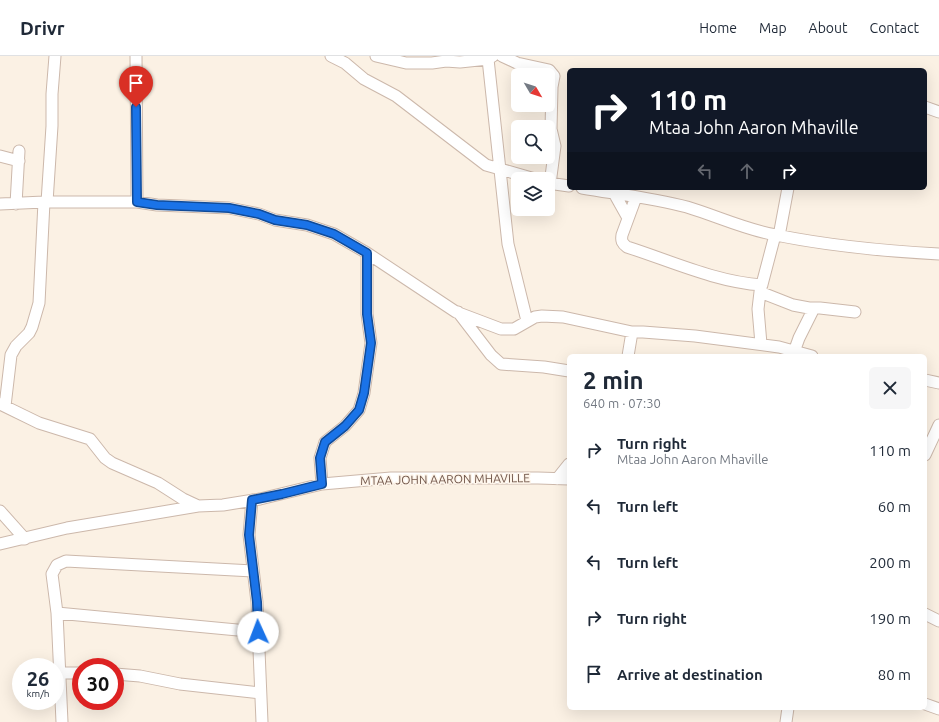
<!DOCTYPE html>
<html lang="en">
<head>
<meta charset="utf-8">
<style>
  body { margin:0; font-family:Ubuntu,sans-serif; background:#f6f6f7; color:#1f2937; height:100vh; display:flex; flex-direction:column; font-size:15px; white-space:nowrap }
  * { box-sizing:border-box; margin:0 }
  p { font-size:13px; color:#747a83 }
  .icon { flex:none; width:22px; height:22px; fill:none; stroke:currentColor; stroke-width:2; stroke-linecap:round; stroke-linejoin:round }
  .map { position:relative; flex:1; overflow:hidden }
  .details { position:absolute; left:567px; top:298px; width:360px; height:356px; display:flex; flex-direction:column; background:#fff; border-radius:6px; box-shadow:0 4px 16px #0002 }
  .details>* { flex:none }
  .hud { position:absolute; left:567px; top:12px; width:360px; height:122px; border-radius:6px; box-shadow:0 4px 16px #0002; background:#111827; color:#fff; overflow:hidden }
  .needle { width:26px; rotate:129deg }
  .tools { position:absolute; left:511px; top:12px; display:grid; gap:8px }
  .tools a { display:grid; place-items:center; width:44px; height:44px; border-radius:6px; background:#fff; box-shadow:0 4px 16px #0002; font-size:20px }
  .speed { position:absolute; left:12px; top:602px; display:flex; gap:8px; font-size:20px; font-weight:700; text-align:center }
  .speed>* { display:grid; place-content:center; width:52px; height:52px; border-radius:50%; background:#fff; box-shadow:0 4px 16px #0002; line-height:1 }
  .speed small { font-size:10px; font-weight:400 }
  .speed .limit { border:6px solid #d22; background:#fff; color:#111 }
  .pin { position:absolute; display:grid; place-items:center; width:34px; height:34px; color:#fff; margin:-41px -17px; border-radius:50% 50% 50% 0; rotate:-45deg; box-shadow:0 0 4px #0007 }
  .pin .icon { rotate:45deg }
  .me { position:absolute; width:44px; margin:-22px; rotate:358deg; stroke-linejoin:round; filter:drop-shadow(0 0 3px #0008) }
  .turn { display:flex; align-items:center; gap:14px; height:84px; padding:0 16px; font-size:18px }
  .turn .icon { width:52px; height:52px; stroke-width:2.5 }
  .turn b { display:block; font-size:28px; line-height:34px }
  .lanes { display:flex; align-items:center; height:38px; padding:0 16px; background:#0003; justify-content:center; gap:20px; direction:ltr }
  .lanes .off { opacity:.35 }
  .round { display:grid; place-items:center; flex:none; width:42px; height:42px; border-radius:6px; background:#f6f6f7 }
  .overview { display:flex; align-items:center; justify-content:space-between; height:68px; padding:0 16px }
  h1 { font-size:24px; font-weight:700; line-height:30px }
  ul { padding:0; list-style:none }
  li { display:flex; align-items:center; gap:12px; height:56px; padding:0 16px }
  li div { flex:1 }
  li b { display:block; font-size:15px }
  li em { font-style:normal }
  header { display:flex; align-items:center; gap:24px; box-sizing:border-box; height:56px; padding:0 20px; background:#fff; border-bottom:1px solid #e0e1e3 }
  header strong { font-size:19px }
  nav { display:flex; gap:22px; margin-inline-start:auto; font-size:14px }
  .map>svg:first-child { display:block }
</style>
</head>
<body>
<header>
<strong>Drivr</strong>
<nav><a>Home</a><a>Map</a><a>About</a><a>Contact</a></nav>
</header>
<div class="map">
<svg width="939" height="666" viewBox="0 0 939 666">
  <rect width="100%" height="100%" fill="#fbf1e4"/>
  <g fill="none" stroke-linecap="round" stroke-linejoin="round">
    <!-- minor casing -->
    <g stroke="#ccb8ab" stroke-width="13">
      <path id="minor" d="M136,0L137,146
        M331,0L345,7L364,23L396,40L486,109L535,123
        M376,0L406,7H432L446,5L460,6L488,3L493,0
        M502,0L517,7L549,14L554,20L552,31L551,73L555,90L550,128
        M488,3L508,188L527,265
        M925,51L939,56
        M0,100L19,105
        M548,127L569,130
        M582,132C617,138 653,142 687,151C717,160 746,174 776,179C830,190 884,195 939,198
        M614,137L628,162
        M636,141L622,179C621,185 622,187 627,191C671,205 716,226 762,229
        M47,146L52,70V38L55,0
        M0,148L44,146H137L157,149L229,152L259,158L275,164L307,169L334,178L367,197L456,256L501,273H514L535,261L542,260L563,261L632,276H643L695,280L779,291L812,300
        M16,148L19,95
        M779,180L788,132
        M760,236L793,249L809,252H820L855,256
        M458,256L491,299L501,308L544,311L569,315
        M761,288L758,253L760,236L775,179
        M794,296L799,282L814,252
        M628,300L632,276
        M925,324L939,327
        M0,348L39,367L90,383L105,402L112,407L158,427L183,443L198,450L223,449L260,443L322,428L391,422H538L569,423
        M5,350L11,299L16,290L29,277L32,271L39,247L44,146
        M925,399L939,369
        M557,423L569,408
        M322,428L320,402L325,386L345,370L359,354L364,337L371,287L367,258V197
        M252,444L249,479L257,546L262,666
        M0,455L25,483
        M0,488L67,472L198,450
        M57,557L258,576
        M925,558L939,565
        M61,617H81
        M115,618L140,620L180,628L260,637
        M925,648L939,653
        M62,666L57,557L52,518L57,509L66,505L253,515
        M786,666L788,652"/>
    </g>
    <!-- minor -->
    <use href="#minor" stroke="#fff" stroke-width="11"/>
  </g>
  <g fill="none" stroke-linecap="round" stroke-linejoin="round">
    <!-- route casing -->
    <g stroke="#114b97" stroke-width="10">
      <path id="route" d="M136,51L137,146L157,149L229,152L259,158L275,164L307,169L334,178L367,197V258L371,287L364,337L359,354L345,370L325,386L320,402L322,428L282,438L252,444L249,479L257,546L258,576"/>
    </g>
    <!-- route -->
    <use href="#route" stroke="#1a73e8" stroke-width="7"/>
  </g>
  <g text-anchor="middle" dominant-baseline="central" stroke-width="3" stroke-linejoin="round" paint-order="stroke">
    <!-- street labels -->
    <g font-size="12" fill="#72574b" stroke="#fef5ea">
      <text transform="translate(445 423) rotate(-1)">MTAA JOHN AARON MHAVILLE</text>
    </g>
  </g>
</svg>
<div class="tools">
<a><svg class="needle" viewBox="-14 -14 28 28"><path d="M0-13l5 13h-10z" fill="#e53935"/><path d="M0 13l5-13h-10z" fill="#747a83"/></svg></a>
<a><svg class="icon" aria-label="search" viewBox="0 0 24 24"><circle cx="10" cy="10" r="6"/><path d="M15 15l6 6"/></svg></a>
<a><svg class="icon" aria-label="layers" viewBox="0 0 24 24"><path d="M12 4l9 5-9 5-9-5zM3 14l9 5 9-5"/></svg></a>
</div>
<div class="speed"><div>26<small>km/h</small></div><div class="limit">30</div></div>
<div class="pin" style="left:136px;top:51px;background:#d93025"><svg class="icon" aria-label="arrive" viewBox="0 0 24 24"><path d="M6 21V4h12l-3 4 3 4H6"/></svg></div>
<svg class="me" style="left:258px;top:576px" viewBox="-20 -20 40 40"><circle r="19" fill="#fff"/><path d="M0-13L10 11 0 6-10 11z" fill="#1a73e8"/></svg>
<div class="hud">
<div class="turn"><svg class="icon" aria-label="right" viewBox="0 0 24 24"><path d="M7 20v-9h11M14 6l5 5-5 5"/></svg><div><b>110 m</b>Mtaa John Aaron Mhaville</div></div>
<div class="lanes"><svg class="icon off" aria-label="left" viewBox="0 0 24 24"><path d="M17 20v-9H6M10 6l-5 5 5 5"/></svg><svg class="icon off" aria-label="ahead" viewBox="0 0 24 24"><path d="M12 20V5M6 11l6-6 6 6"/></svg><svg class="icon" aria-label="right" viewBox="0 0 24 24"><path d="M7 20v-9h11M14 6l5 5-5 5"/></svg></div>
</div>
<section class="details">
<div class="overview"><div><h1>2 min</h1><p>640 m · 07:30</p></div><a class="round"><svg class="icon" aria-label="close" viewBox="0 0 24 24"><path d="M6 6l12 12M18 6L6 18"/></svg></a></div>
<ul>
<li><svg class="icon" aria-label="right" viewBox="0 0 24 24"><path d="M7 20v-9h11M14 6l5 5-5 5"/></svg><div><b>Turn right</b><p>Mtaa John Aaron Mhaville</p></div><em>110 m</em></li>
<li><svg class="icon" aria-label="left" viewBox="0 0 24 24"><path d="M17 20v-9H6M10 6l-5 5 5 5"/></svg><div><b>Turn left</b></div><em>60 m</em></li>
<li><svg class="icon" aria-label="left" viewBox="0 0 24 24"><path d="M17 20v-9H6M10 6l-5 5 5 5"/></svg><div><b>Turn left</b></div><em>200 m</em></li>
<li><svg class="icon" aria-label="right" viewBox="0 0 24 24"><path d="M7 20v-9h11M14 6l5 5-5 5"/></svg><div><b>Turn right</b></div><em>190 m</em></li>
<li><svg class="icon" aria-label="arrive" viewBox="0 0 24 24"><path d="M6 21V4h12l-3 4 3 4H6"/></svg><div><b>Arrive at destination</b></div><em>80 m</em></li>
</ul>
</section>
</div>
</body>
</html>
